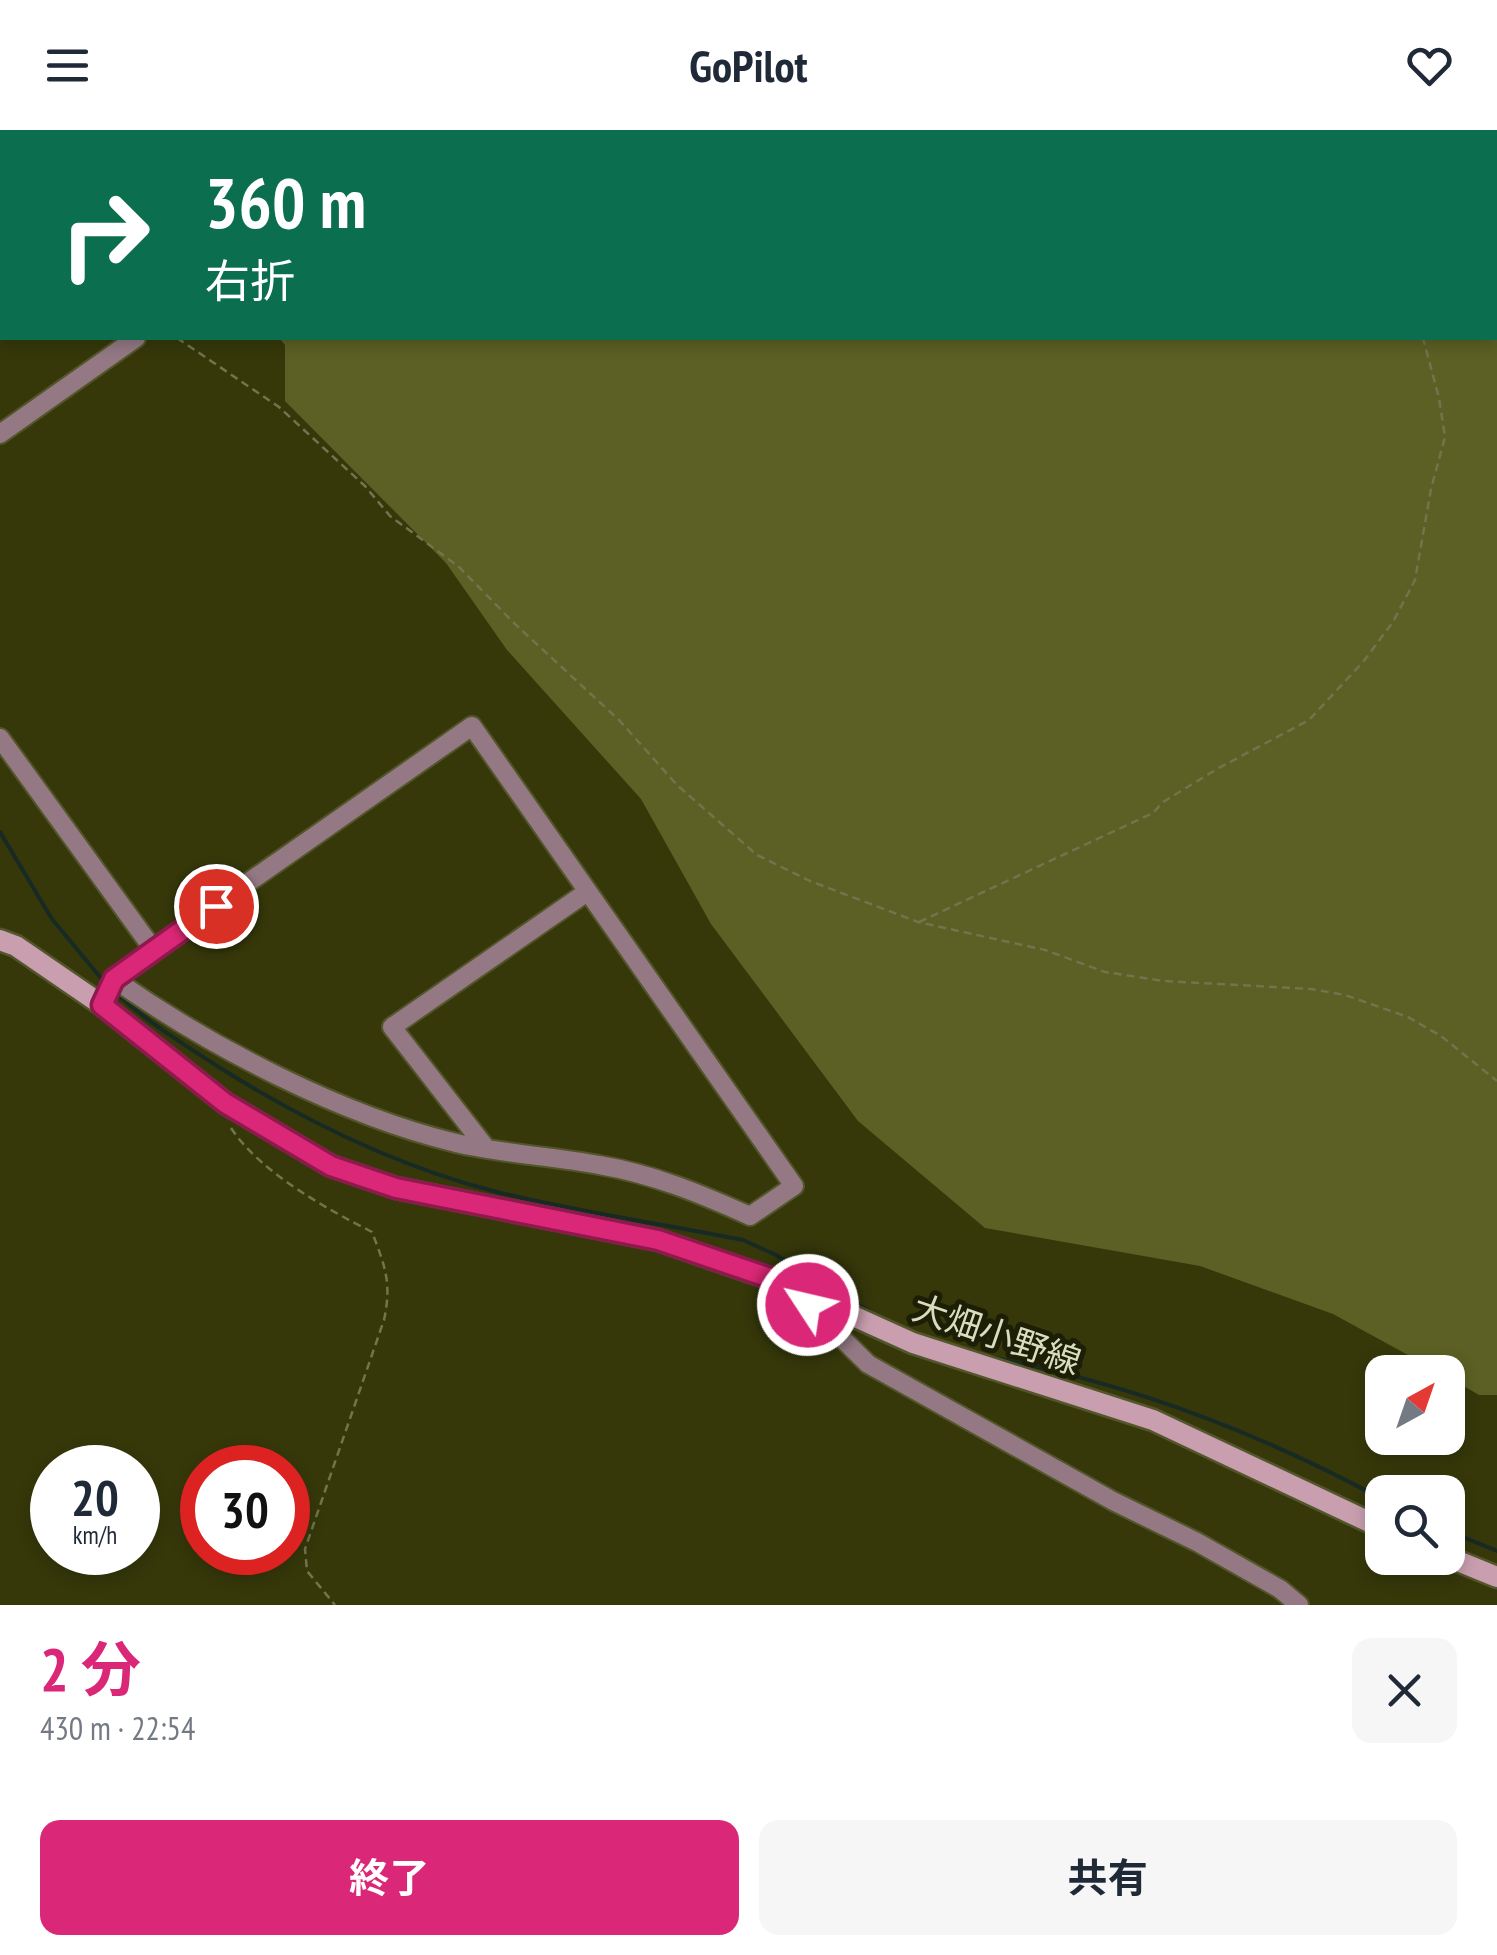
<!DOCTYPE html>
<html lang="ja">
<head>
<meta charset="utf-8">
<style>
  body { margin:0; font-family:"PT Sans Narrow","Noto Sans JP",sans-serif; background:#f6f6f7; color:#1f2937; height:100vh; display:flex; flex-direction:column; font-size:38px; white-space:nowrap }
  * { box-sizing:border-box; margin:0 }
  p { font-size:32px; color:#747a83 }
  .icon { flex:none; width:55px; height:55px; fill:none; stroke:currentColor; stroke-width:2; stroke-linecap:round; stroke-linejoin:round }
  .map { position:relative; height:1475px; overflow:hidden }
  .sheet { display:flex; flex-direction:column; background:#fff; flex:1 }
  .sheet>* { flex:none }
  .guide { position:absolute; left:0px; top:0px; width:1498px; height:210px; box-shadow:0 5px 15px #0003; background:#0b6e4f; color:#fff; overflow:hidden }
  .needle { width:65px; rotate:40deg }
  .controls { position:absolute; left:1365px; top:1225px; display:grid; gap:20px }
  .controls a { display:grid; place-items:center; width:100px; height:100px; border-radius:20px; background:#fff; box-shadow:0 5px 15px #0003; font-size:50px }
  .speed { position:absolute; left:30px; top:1315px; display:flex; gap:20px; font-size:50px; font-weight:700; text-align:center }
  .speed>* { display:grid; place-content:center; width:130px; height:130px; border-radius:50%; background:#fff; box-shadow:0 5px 15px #0003; line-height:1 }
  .speed small { font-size:25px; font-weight:400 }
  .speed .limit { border:15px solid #d22; background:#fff; color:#111 }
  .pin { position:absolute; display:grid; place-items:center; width:85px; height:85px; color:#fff; margin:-42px; border:5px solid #fff; border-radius:50%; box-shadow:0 2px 10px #0007 }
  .me { position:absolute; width:110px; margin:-55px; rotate:305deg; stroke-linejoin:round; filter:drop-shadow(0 0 8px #0008) }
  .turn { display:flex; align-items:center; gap:35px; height:210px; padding:0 40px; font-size:45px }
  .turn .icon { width:130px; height:130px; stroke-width:2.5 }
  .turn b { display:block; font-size:70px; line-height:85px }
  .round { display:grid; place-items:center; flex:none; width:105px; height:105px; border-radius:20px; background:#f6f6f7 }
  .headline { display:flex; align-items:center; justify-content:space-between; height:170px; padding:0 40px }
  h1 { font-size:60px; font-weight:700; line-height:75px; color:#db2777 }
  .cta { display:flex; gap:20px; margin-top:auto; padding:20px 40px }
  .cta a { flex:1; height:115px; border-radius:20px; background:#db2777; color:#fff; font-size:40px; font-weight:700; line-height:115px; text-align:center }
  .cta a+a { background:#f6f6f7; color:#1f2937 }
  header { display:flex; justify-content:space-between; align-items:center; height:130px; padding:0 40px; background:#fff; font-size:45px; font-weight:700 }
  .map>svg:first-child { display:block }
</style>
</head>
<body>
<header><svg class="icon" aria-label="menu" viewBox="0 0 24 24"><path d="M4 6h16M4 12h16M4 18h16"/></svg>GoPilot<svg class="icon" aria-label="heart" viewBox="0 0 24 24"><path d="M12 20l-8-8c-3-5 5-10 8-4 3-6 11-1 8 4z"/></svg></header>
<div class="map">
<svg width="1497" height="1475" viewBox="0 0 1497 1475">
  <rect width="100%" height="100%" fill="#36380a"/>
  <!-- forest -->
  <path fill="#5c6024" d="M167,0H814L166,2Z
    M1095,0H1497V1265H1479L1448,1247V1242H1439L1333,1184L1200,1136L985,1098L858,991L711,794L641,669L507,520L446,433L285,271V215L279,208H1495V2Z"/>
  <!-- water -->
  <path fill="#172a24" d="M799,0H1091L1097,2H797Z"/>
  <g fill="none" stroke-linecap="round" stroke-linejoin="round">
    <!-- stream -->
    <path stroke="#172a24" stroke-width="4" d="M0,702L52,789L105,853
      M116,863C146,891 180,912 214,934C302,990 395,1036 497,1062C578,1082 662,1094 743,1110L776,1125L879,1187
      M984,1226C1124,1251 1258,1302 1382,1369
      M1448,1401L1497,1421"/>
    <!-- street casing -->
    <g stroke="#53562b" stroke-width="22">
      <path id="street" d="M5,2L8,0
        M129,2L130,0
        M0,49L2,51
        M0,183L2,180
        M0,304L136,208
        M0,608L153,819
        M102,875L114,849L153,819L472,596L794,1056L750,1086C701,1064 653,1044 599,1035C552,1026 503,1024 456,1013C341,985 210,917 114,849
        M486,1018L392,897L587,762
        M793,1160L868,1234L1113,1371L1197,1412L1280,1459L1299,1475"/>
    </g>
    <!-- secondary casing -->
    <g stroke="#53562b" stroke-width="25">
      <path id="secondary" d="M0,810L16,816L102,875L225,973L331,1036L396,1058L658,1110L771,1149L913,1213L1153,1290L1382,1398
        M1448,1427L1497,1447"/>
    </g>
    <!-- highway casing -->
    <g stroke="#53562b" stroke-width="35">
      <path id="highway" d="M57,2L59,0
        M85,2L87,0
        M0,73L2,70
        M0,109L2,106"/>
    </g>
    <!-- path -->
    <path stroke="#71744c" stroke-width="2.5" stroke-dasharray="8 5" stroke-linecap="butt" d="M1456,2L1458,0
      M177,208L279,277L365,356L390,386L458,436L515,494L619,590L677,655L757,725L810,751L918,792L1045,820L1105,842L1164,851L1311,859L1345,865L1408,887L1441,906L1497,951
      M919,792L1153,683L1163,672L1217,639L1309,590L1363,532L1393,492L1415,450L1431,359L1445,307L1439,268L1423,208
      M231,998C260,1042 325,1078 372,1102C385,1136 392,1153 384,1190L305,1419L307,1441L335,1475"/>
    <!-- street -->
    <use href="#street" stroke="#947984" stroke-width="18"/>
    <!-- secondary -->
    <use href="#secondary" stroke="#c99fb0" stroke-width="20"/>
    <!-- highway -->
    <use href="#highway" stroke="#ffe4ee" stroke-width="30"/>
  </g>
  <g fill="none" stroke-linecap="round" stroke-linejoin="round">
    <!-- route casing -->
    <g stroke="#8e194d" stroke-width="25">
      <path id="route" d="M216,776L114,849L102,875L225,973L331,1036L396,1058L658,1110L770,1148L792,1158L808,1175"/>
    </g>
    <!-- route -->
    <use href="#route" stroke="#db2777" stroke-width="18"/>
  </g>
  <g text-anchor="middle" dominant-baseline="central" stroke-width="10" stroke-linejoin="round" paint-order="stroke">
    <!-- street labels -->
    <g font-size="35" fill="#d9ddbf" stroke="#1d1e06">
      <text transform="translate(997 1204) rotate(19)">大畑小野線</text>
    </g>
  </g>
</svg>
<div class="controls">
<a><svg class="needle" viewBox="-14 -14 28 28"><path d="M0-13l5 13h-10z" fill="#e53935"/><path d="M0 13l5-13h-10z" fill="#747a83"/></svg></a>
<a><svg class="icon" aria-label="search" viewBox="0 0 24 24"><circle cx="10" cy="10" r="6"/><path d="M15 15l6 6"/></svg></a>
</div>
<div class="speed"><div>20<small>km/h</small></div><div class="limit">30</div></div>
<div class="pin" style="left:216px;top:776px;background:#d93025"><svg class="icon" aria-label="arrive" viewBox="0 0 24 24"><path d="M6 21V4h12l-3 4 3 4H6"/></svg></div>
<svg class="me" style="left:808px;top:1175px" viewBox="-20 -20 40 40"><circle r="17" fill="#db2777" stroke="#fff" stroke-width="3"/><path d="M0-11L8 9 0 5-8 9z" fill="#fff"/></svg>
<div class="guide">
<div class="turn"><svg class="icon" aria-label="right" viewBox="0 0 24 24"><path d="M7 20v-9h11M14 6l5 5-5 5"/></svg><div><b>360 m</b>右折</div></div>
</div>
</div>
<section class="sheet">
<div class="headline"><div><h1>2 分</h1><p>430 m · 22:54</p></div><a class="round"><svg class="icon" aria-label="close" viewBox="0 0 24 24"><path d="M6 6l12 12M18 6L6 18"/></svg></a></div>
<div class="cta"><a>終了</a><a>共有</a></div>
</section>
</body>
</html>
